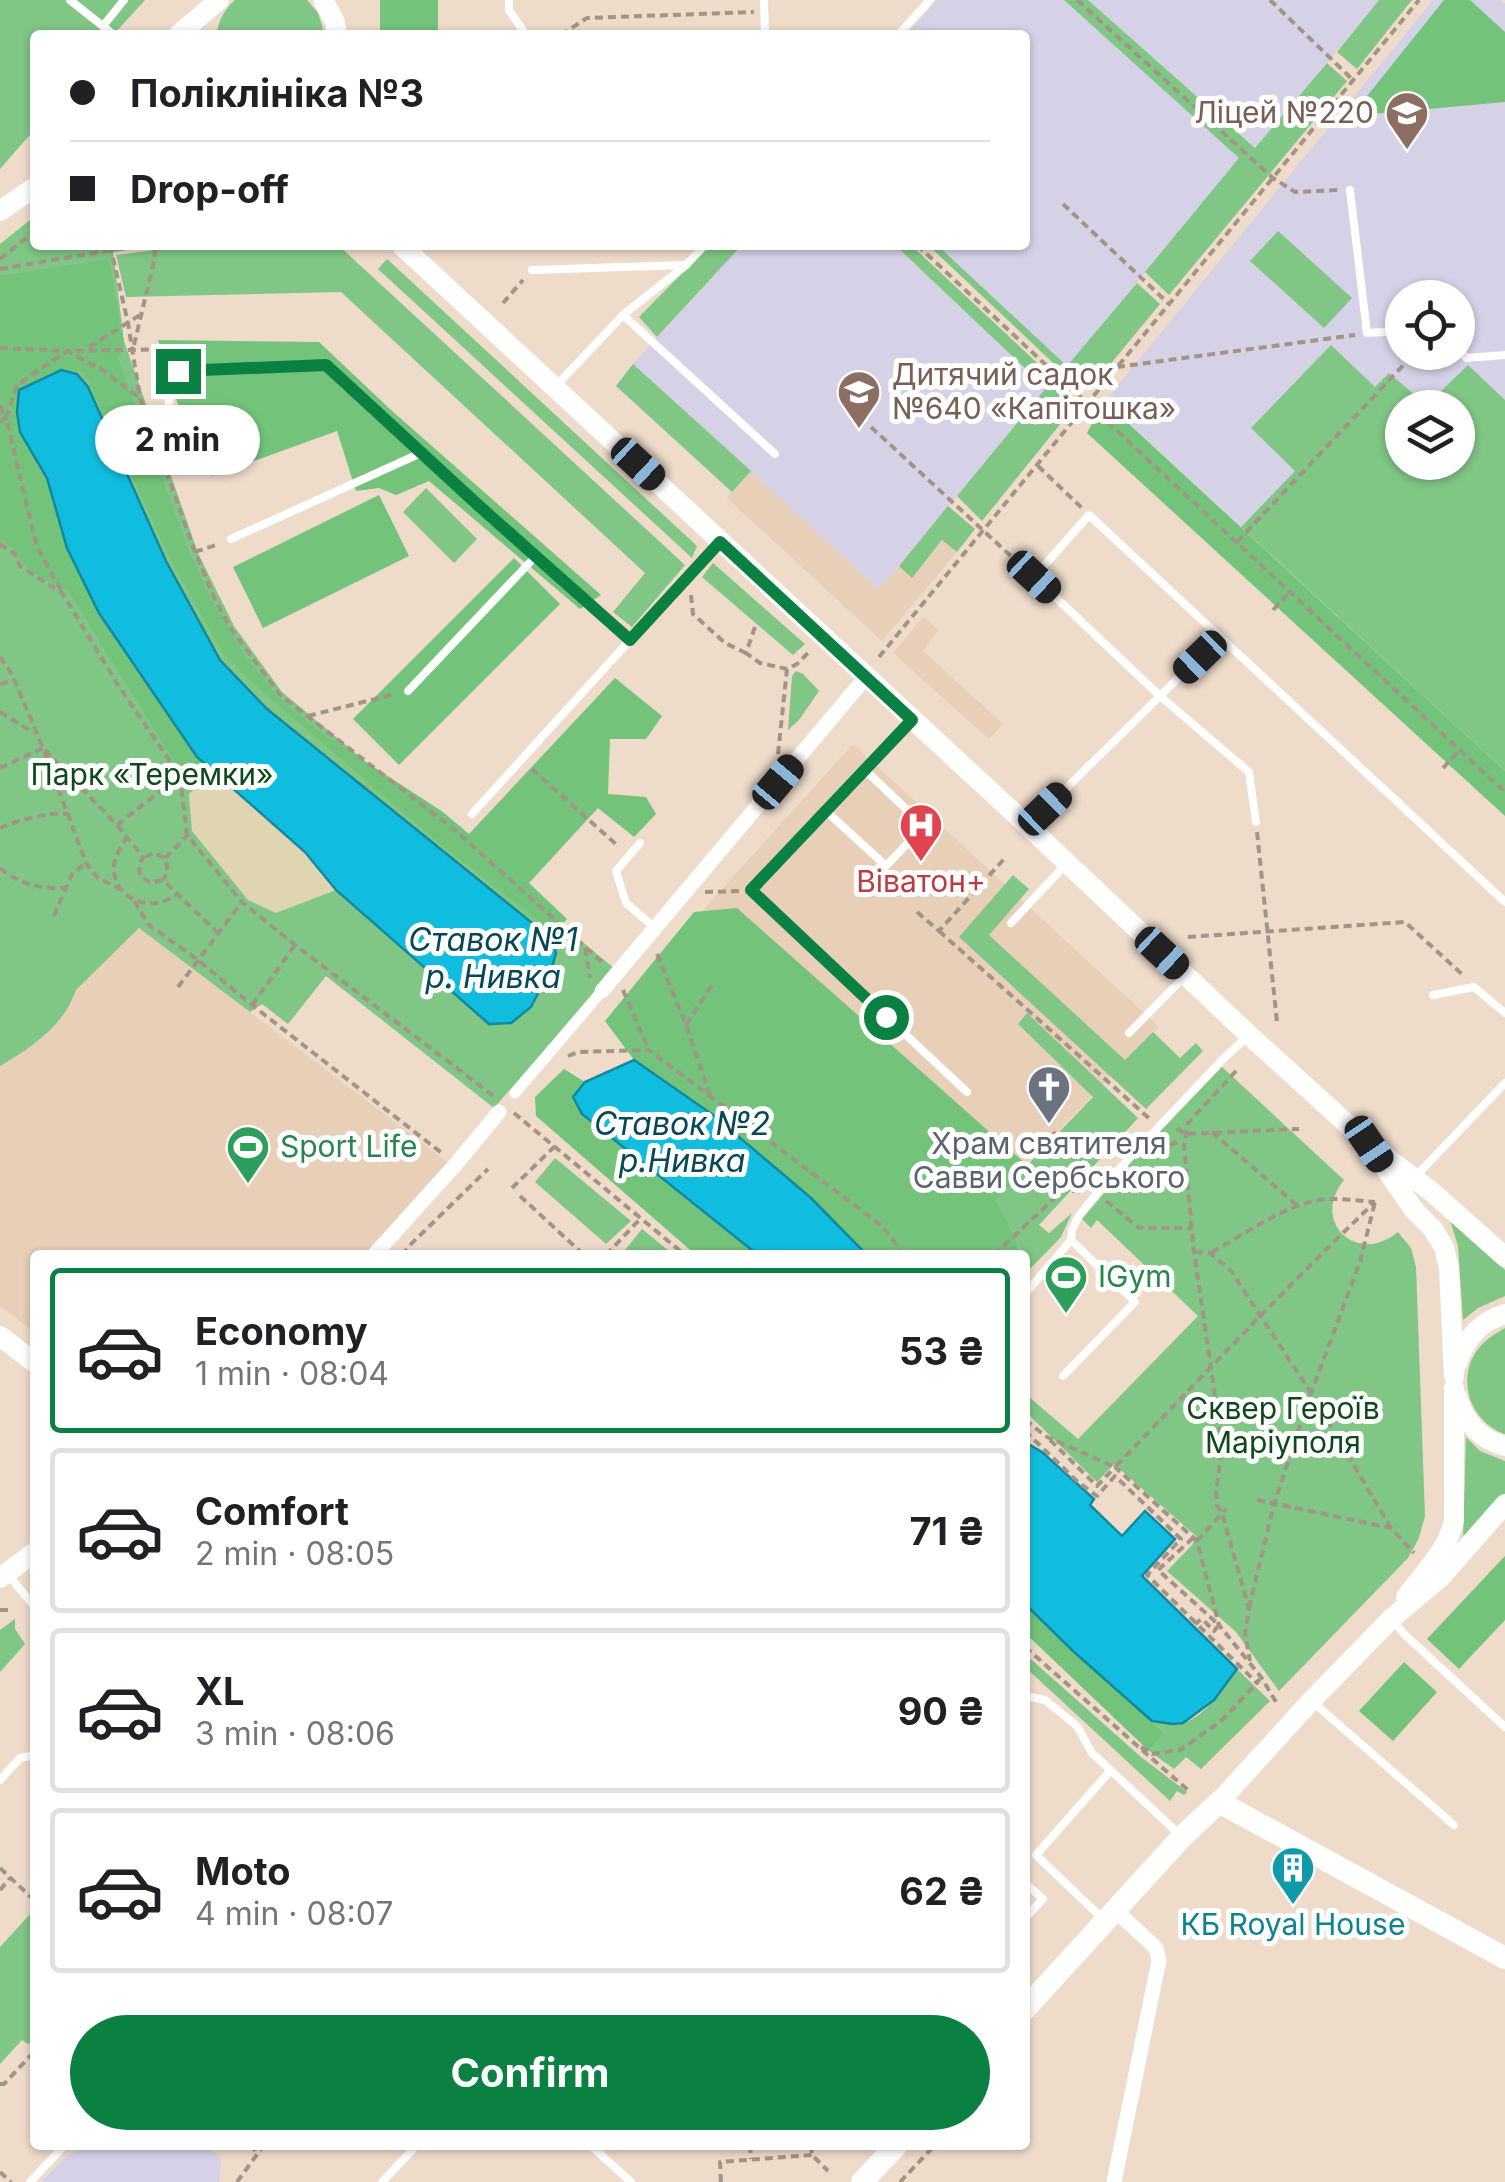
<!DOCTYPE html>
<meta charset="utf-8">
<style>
:root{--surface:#fff;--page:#f2f2f2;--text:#202124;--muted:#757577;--line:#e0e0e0;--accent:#0b8043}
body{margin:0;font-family:Inter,sans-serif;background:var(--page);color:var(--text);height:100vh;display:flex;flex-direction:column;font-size:38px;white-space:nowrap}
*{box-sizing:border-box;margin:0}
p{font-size:32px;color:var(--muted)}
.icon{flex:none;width:55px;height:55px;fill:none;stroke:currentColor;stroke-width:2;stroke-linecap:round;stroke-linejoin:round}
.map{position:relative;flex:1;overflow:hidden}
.details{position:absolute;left:30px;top:1250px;width:1000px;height:900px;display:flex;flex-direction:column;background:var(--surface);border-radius:10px;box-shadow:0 2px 8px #0004}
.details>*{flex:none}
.banner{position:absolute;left:30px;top:30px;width:1000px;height:220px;border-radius:10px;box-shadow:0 2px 8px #0004;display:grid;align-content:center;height:220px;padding:0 40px;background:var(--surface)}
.controls{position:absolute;left:1385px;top:280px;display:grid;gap:20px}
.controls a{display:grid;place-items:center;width:90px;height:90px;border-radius:50%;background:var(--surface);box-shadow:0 2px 8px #0004;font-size:50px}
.end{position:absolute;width:45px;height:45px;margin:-22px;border:12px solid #0b8043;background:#fff;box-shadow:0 0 0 5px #fff}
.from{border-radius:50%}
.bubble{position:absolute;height:70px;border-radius:35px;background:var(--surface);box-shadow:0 2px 8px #0004;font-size:32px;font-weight:700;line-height:70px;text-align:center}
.car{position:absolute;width:30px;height:60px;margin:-30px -15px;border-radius:12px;box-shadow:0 0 8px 2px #0007;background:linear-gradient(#222 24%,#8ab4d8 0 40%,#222 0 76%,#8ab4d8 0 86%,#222 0)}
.banner b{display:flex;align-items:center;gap:35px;height:95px;font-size:38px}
.banner b+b{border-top:2px solid var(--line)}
.banner i{width:25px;height:25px;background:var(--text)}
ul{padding:18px 0 0;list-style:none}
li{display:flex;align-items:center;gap:30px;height:165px;margin:0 20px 15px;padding:0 20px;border:5px solid var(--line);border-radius:10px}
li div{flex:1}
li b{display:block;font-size:38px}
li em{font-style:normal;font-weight:700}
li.current{border-color:var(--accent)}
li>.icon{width:90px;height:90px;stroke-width:1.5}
.action{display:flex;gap:20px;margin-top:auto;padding:20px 40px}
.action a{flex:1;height:115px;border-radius:60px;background:var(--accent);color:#fff;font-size:40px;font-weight:700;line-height:115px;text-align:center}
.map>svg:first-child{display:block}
</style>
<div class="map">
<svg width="1505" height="2182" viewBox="0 0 1505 2182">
<rect width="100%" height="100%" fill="#eedbca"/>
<g fill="#e7cfb8">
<path d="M751,471L879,589L899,566L912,577L943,540L957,552L882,641L727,498Z"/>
<path d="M923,617L938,630L923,651L1003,724L989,739L893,653Z"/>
<path d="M853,744L1159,1027L987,1204L677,939Z"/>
<path d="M139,928L450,1164L366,1255H35V1332L0,1306V1066L46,1036L60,1019L73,1000L76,990Z"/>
</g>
<g fill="#d5d1e7" fill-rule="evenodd">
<path d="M937,0H1064L1240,158L1067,367L937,245H1025V35H906Z"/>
<path d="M1088,0H1379L1256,148Z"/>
<path d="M1433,0H1500L1505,4V400L1468,366L1438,394L1415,395L1389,373L1241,527L1105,401ZM1402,298H1458V352H1402Z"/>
<path d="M742,245H895L1047,388L879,589L633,364Z"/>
<path d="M85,2145H205L222,2159L219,2182H41L64,2159Z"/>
</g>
<g fill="#80c685" fill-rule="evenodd">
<path d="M0,0H145L113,35H35V129L0,169Z"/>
<path d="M235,0H307L318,13L325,35H216C219,20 224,10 235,0Z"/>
<path d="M1064,0H1088L1255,148L1327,63L1347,81L1169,295L1145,272L1239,158Z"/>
<path d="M1379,0H1412L1357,69L1337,52Z"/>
<path d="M35,216V245H166L113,252L124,341L198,553L234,626L282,692L615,969L494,1108L326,976L288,1024L262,1004L250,1012L139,928L76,990C63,1027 32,1047 0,1066V244Z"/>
<path d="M1278,231L1352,298L1324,328L1250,261Z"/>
<path d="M195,245H338L685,565L632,627L613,612L645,573L341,292L126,297L116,255Z"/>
<path d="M710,245H742L657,337L639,317Z"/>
<path d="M895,245H911L1065,389C1071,397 1075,402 1070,412L982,521L957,496L1046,388Z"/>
<path d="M928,245H937L1067,366L1137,283L1160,304L1095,383H1078L1068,377Z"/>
<path d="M387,259L697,546L692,558L378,269Z"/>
<path d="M1331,345L1375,387L1389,373L1415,395L1438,394L1468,365L1505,400V771L1241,527L1295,471L1251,428ZM1402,408H1458V462H1402Z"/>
<path d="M633,364L751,471L732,492L616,386Z"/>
<path d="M426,488L477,539L454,563L403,512Z"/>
<path d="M948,506L975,529L957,552L942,540L912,578L899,566Z"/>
<path d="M713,563L805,644L793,655L702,577Z"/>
<path d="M796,671L803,674L819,691L799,720L788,730L792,676Z"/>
<path d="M1013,875L1029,889L989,935L1125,1060L1153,1032L1180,1058L1196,1043L1203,1051L1146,1109L959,937Z"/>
<path d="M1027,1013L1138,1118L1039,1225L1049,1233L1072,1213L1061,1237L1027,1272L1025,1255H1021L1012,1230L994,1200L1093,1097L1018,1024Z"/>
<path d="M1222,1067L1344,1180C1310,1222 1357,1266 1398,1232L1411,1248L1416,1267L1425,1516L1419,1538L1408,1558L1279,1691L1236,1632L1167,1571L1192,1545L1196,1536L1114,1464L1097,1482L1025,1411V1398L1028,1396L1078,1439L1198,1316L1097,1220L1091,1228L1082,1219L1139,1153Z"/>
<path d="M555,1158L631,1221L606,1244L535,1182Z"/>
<path d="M1450,1220L1505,1270V1296L1478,1308L1463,1320L1458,1246Z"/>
<path d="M642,1229L674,1255H621Z"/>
<path d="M1505,1328V1434C1470,1422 1455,1377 1479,1348C1486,1339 1495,1334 1505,1328Z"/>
<path d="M1466,1437L1480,1451L1505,1461V1494L1463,1541Z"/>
<path d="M15,1619V1629L25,1644L0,1672V1630Z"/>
<path d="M1025,1654L1141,1757L1187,1792L1184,1795L1177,1791L1170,1801L1025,1667Z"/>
<path d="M1237,1669L1270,1701L1201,1769L1186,1757L1174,1769L1149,1751L1165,1733L1152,1721C1160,1722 1169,1724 1177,1724C1204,1721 1223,1688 1237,1669Z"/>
<path d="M32,1912L35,1916V2037L28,2044L22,2040L0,2064V1947Z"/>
</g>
<g fill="#73c37a">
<rect x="380" y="0" width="58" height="35"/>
<path d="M1444,0H1470L1505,32V102L1351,116Z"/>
<path d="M109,259L124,347L118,358L190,554L213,603L247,659L279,698L320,732L443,812L469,834L615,678L662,716L646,739H610L608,794L646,797L656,814L634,837L598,808L529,883L567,919L554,933L433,838L248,679L222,652L168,554L84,372L61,370L20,432L47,478L67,548L99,613L202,761L186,771L184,766L179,769L68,590C54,585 33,575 24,563C16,552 13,547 0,540V276Z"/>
<path d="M158,340L319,342L391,410L601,595L580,609L429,481L396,495L379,488L356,491L337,431L212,476L210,407L180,411Z"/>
<path d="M1104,401L1505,771V816L1087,433Z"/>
<path d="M379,495L409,556L263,628L233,567Z"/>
<path d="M514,558L560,604L399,765L353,719Z"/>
<path d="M737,908L1028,1166L995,1200L1012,1230L1021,1255H867L811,1198L713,1115L634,1060L605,1021L694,912Z"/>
<path d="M564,1069L585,1082L573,1098L582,1114L758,1255H696L536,1116L535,1097Z"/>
<path d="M1505,1556V1620L1459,1669L1427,1639Z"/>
<path d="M1025,1604L1073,1651L1165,1733L1149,1751L1025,1633Z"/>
<path d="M1404,1662L1437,1692L1393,1741L1359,1711Z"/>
</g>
<path fill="#dfd5b0" d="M213,771L305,852L336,890L276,913L248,900L192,831L189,794Z"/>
<g fill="#11bddf" stroke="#12899f" stroke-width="2.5">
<path d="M61,370L77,374L88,387L166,561L220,660L267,709L552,939L556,953L553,964L531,1007L511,1023L489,1024L336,890L305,852L197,757L99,613L67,548L47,478L20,432L17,412L19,390Z"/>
<path d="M634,1060L713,1115L811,1198L867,1255H758L582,1114L573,1097L585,1082Z"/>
<path d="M1025,1442L1042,1452L1094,1499L1090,1505L1122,1536L1145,1511L1175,1539L1142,1576L1237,1669L1214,1700L1183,1723L1173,1724L1152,1721L1073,1651L1025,1604Z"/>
</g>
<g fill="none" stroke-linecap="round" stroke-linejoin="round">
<g stroke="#a29487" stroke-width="4" stroke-dasharray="8 5" stroke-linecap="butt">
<path d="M1077,0L1273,178L1295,192L1339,190"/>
<path d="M1270,0L1353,80"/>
<path d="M561,35L587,18L754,12"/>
<path d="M1063,204L1169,304"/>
<path d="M110,245L128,323L140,398L195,552L216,602L231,629L280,695L456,831L603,963"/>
<path d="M917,245L1505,792"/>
<path d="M0,259L35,231"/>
<path d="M0,269L142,245"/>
<path d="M503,303L523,280"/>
<path d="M134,345L155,257L154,245"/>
<path d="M89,347L140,315"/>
<path d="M0,348L67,351L101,369L140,398"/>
<path d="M1117,367L1355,335"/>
<path d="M0,406L6,418L0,422"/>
<path d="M871,427L1025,569"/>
<path d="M1038,466L1082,508"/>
<path d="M1237,542L1410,358L1409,352"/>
<path d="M0,544L15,554L20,566L63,594L118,685L180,776L187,835L242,902L295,945L495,1097"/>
<path d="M195,552L219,544"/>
<path d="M61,590L37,547L6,418L17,385L67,351L178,349V356"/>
<path d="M691,595L693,614L725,643L746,653"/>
<path d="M1273,610L1290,592"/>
<path d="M755,627L746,653L760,663L787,669"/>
<path d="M0,657L12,674L43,748L117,825L143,857L139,865L140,876L151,883L163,880L218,933"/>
<path d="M879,657L1419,0"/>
<path d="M0,684L15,680"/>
<path d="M0,712L34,733"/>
<path d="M308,716L395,694"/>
<path d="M778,754L787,669L797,664L809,652"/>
<path d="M0,768L43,748L86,863L98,878L120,889"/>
<path d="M1443,768L1460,750"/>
<path d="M532,769L618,846"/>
<path d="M117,825L180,776L189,771"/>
<path d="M0,828C20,820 46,812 68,814"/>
<path d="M1257,832L1277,1022"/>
<path d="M127,836C123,845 115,856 114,865C112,893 138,908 162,902C168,900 172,897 177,895"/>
<path d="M145,857L154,853L165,858L168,871L163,880"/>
<path d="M165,858L192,831"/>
<path d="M0,868C23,886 37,888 65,888"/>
<path d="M705,892L741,891"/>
<path d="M134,901L149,925L198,960L252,1005L443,1154"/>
<path d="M917,912L939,931L1004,859"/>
<path d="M54,916L72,874L86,863"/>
<path d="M939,931L1151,1120"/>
<path d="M1188,937L1405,922L1464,976"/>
<path d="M585,948L590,978"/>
<path d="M657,954L686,1025L710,1095"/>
<path d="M178,987L242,902"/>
<path d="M623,990L649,1050"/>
<path d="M252,1005L295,945"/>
<path d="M686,1025L712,985"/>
<path d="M568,1056L578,1052L649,1050L882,1226L905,1255"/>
<path d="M1236,1071L1188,1123L1184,1145L1194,1252L1222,1444L1216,1495L1217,1505L1222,1513L1249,1609L1245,1633L1250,1661"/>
<path d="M514,1113L685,1255"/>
<path d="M1177,1128L1185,1134L1299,1129"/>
<path d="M1053,1132L1095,1179"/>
<path d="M1212,1132L1299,1207"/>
<path d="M1158,1149L1177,1142"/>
<path d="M512,1188L555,1146"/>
<path d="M520,1196L584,1255"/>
<path d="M1106,1201L1139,1228H1192"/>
<path d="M1195,1252L1210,1253L1231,1271L1311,1393L1391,1528"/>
<path d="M1212,1252C1245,1234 1281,1207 1319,1200C1337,1197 1357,1201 1375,1202"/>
<path d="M406,1255L404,1253L409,1246L488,1169"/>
<path d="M606,1255L641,1218"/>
<path d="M994,1255L1063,1190L1084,1192"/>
<path d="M1025,1420L1047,1437L1115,1467C1201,1378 1285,1288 1375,1202"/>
<path d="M1025,1431L1078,1482L1097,1496L1115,1476L1181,1539L1147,1575L1257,1683L1261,1677"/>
<path d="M1050,1440L1097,1486L1115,1467L1197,1541L1219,1625L1261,1677L1276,1702"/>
<path d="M1257,1500L1391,1528L1414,1553"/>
<path d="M1193,1538L1158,1570L1219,1625L1214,1631L1202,1619L1195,1624"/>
<path d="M1197,1541L1226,1509"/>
<path d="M1249,1608L1274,1504L1311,1393L1360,1262L1375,1202"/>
<path d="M0,1610H11"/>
<path d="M1025,1647L1190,1792"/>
<path d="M1141,1747L1152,1754L1180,1750L1221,1721L1257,1683"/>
<path d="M0,1868L35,1901"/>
<path d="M0,1890L10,1878"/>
<path d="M0,2084H4L35,2051"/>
<path d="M250,2145L257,2152"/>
<path d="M750,2145L751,2159"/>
<path d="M811,2145L812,2155L828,2171"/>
<path d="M0,2172L11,2182"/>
<path d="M237,2182L264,2145"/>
<path d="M721,2182L720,2162L812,2155"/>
<path d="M900,2182L935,2145"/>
</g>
<g stroke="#fff" stroke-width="8">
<path d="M70,0L114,35"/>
<path d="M509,0V10L526,35"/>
<path d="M764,0L765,35"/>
<path d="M103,26L124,0"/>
<path d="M898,35L930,0"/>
<path d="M1350,190L1367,333L1402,331"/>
<path d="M532,270L686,265"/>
<path d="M623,315L775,454"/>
<path d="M1458,346L1466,358L1505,355"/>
<path d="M555,387L623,315L686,265L705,245"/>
<path d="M175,446C172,424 161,387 178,371L326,365L535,557L630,640L720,542"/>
<path d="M231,539L421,453"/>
<path d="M408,691L535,557"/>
<path d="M912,720L751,890L967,1092"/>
<path d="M826,811L886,866L924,826L865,770"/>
<path d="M472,814L630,640"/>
<path d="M1256,822L1249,772L1160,696L1034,577L1089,515L1505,902"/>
<path d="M1031,823L1220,637"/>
<path d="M640,843L616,871L626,903L655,928"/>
<path d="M1011,923L1067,863"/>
<path d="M1433,995L1474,987L1505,1013"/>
<path d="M1129,1033L1185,976"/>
<path d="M1414,1178L1505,1083"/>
<path d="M1025,1294L1071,1240"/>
<path d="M1063,1376L1135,1302L1071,1240L1072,1230L1078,1217L1102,1187L1223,1059L1246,1038"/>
<path d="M9,1576L35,1607"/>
<path d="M1394,1622L1404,1634L1505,1727"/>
<path d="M1025,1696L1045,1700L1077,1726L1092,1753L1179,1834"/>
<path d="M1314,1703L1454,1825"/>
<path d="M0,1780L20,1758L35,1755"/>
<path d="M1025,1883L1043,1899L1025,1918"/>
<path d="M1103,1919L1036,1855L1111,1770"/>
<path d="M590,2145L631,2182"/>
<path d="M30,2182L65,2145"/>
<path d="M382,2182L417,2145"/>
</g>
<path stroke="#fff" stroke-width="11" d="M515,1093L602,991"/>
<g stroke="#fff" stroke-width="15">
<path d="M602,991L866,677"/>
<path d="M374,1255L456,1164L499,1112"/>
<path d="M1114,2182L1159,1960L1156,1948L1115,1910"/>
</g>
<g stroke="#fff" stroke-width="20">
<path d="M323,0L335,22L337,35"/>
<path d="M178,35L219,0"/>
<path d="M0,211L35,187"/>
<path d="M401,245L1028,826L1249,1035L1369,1144L1432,1192L1505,1257"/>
<path d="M1378,1158L1414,1210L1433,1229L1444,1247L1449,1269L1454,1376"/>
<path d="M0,1336L35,1363"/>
<path d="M1457,1364C1465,1339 1479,1322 1505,1314"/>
<path d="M1457,1397C1464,1421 1480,1440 1505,1446"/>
<path d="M0,1578L35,1552"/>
<path d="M1406,1597C1424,1572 1448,1550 1454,1520V1388"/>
<path d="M1219,1802L1311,1701L1391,1619L1442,1576L1505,1504"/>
</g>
<g stroke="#fff" stroke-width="22">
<path d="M1025,2009L1182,1837L1219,1802L1505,1958"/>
<path d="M862,2182L897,2145"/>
</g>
</g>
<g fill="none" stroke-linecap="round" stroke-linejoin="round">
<path stroke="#0b8043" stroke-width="12" d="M178,371L326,365L478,505L630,640L720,542L912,720L751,890L886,1017"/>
</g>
<defs>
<g id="school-pin" transform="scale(2.25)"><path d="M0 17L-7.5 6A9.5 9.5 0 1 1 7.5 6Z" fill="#8d6e63" stroke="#fff"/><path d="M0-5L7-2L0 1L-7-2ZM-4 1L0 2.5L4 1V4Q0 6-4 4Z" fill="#fff"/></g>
<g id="hospital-pin" transform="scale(2.25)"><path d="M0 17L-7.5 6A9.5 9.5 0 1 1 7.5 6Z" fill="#e0444e" stroke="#fff"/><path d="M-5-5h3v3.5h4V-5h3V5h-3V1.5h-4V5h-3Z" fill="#fff"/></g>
<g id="church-pin" transform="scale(2.25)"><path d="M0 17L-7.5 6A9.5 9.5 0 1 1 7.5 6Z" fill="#6b7280" stroke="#fff"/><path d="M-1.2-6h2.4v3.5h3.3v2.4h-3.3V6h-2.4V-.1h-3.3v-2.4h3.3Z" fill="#fff"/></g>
<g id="stadium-pin" transform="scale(2.25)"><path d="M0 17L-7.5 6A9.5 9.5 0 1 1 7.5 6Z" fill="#2e9e5b" stroke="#fff"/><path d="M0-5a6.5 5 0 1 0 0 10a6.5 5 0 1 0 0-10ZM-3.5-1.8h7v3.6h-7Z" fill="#fff"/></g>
<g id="building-pin" transform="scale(2.25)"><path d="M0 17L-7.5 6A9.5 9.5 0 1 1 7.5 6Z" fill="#0f9aa8" stroke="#fff"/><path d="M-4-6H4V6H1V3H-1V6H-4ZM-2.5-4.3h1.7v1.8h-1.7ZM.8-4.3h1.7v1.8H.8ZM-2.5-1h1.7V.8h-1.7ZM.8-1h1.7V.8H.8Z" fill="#fff"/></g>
</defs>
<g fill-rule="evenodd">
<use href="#school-pin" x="1407" y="113"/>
<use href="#school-pin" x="859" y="392"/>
<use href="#hospital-pin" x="921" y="825"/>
<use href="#church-pin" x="1049" y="1087"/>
<use href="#stadium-pin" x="248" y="1147"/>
<use href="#stadium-pin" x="1066" y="1277"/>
<use href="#building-pin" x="1293" y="1868"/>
</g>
<g text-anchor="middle" stroke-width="10" stroke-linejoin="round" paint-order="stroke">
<g font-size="30" fill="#785e54" stroke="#fff" text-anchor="end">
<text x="1374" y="123">Ліцей №220</text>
<text x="892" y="385" text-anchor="start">Дитячий садок<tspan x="892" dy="34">№640 «Капітошка»</tspan></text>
</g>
<g font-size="30" fill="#0f481a" stroke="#fff">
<text x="152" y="785">Парк «Теремки»</text>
<text x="1283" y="1419">Сквер Героїв<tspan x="1283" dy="34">Маріуполя</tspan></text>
</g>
<g font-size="30" fill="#be3a42" stroke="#fff">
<text x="921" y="892">Віватон+</text>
</g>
<g font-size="30" fill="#5b616d" stroke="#fff">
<text x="1049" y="1154">Храм святителя<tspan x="1049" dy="34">Савви Сербського</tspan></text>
</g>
<g font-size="30" fill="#27864d" stroke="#fff" text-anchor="start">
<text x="280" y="1157">Sport Life</text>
<text x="1098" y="1287">IGym</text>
</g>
<g font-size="30" fill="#0d838f" stroke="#fff">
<text x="1293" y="1935">КБ Royal House</text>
</g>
<g font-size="32" font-style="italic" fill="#064856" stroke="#fff">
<text x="493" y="951">Ставок №1<tspan x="493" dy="37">р. Нивка</tspan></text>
<text x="682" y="1135">Ставок №2<tspan x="682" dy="37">р.Нивка</tspan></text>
</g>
</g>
</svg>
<div class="controls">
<a><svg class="icon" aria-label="locate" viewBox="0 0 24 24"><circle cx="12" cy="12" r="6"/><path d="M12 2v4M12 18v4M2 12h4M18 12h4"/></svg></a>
<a><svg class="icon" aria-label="layers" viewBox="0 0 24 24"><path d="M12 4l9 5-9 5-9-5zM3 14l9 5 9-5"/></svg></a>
</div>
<i class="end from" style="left:886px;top:1017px"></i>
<i class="end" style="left:178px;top:371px"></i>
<div class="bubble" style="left:95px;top:405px;width:165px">2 min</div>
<i class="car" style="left:638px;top:464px;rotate:133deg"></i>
<i class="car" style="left:1034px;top:577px;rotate:133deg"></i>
<i class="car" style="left:1200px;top:657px;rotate:226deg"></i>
<i class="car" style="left:778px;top:782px;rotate:40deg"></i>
<i class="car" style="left:1045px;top:809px;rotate:46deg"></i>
<i class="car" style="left:1162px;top:953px;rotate:133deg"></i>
<i class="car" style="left:1369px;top:1144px;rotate:146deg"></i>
<div class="banner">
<b><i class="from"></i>Поліклініка №3</b>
<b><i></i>Drop-off</b>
</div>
<section class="details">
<ul>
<li class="current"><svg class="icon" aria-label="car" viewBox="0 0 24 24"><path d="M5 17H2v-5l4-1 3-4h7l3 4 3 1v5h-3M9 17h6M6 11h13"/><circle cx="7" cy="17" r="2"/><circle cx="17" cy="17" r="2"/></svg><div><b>Economy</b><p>1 min · 08:04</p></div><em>53 ₴</em></li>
<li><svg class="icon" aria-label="car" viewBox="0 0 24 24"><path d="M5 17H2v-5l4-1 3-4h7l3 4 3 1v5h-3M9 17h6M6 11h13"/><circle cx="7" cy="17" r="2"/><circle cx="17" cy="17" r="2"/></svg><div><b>Comfort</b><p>2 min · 08:05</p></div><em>71 ₴</em></li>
<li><svg class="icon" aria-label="car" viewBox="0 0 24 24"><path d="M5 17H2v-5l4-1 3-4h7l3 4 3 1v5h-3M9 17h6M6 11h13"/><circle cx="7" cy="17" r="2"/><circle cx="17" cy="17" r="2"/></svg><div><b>XL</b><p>3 min · 08:06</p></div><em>90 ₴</em></li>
<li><svg class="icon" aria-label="car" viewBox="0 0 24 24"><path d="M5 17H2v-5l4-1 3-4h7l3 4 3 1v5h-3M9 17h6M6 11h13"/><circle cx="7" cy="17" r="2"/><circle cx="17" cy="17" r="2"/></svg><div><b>Moto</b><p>4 min · 08:07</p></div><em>62 ₴</em></li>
</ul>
<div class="action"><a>Confirm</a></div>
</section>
</div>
